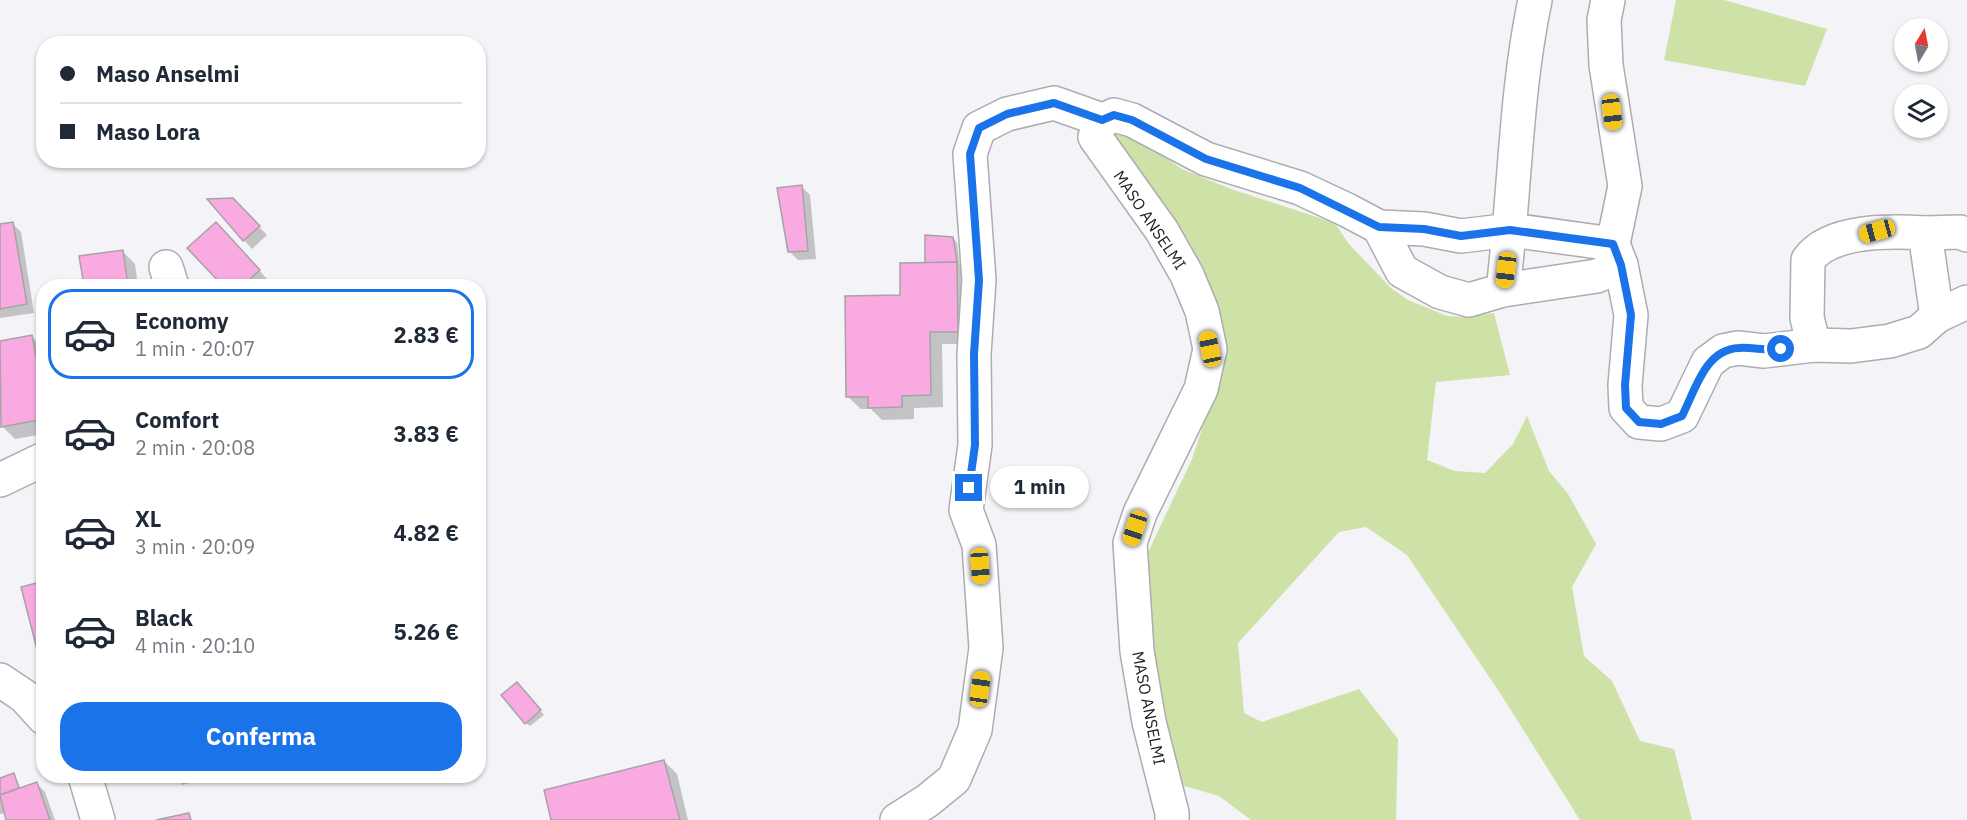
<!DOCTYPE html>
<html lang="it">
<meta charset="utf-8">
<style>
:root{--surface:#fff;--page:#f6f6f7;--text:#1f2937;--muted:#747a83;--line:#e0e1e3;--accent:#1a73e8}
body{margin:0;font-family:"IBM Plex Sans",sans-serif;background:var(--page);color:var(--text);height:100vh;display:flex;flex-direction:column;font-size:22px;white-space:nowrap}
*{box-sizing:border-box;margin:0}
p{font-size:20px;color:var(--muted)}
.icon{flex:none;width:33px;height:33px;fill:none;stroke:currentColor;stroke-width:2;stroke-linecap:round;stroke-linejoin:round}
.map{position:relative;flex:1;overflow:hidden}
.details{position:absolute;left:36px;top:279px;width:450px;height:504px;display:flex;flex-direction:column;background:var(--surface);border-radius:24px;box-shadow:0 2px 4px #0004}
.details>*{flex:none}
.banner{position:absolute;left:36px;top:36px;width:450px;height:132px;border-radius:24px;box-shadow:0 2px 4px #0004;display:grid;align-content:center;height:132px;padding:0 24px;background:var(--surface)}
.needle{width:39px;rotate:10deg}
.tools{position:absolute;left:1894px;top:18px;display:grid;gap:12px}
.tools a{display:grid;place-items:center;width:54px;height:54px;border-radius:50%;background:var(--surface);box-shadow:0 2px 4px #0004;font-size:30px}
.end{position:absolute;width:27px;height:27px;margin:-14px;border:8px solid #1a73e8;background:#fff;box-shadow:0 0 0 3px #fff}
.from{border-radius:50%}
.bubble{position:absolute;height:42px;border-radius:21px;background:var(--surface);box-shadow:0 2px 4px #0004;font-size:20px;font-weight:800;line-height:42px;text-align:center}
.car{position:absolute;width:18px;height:36px;margin:-18px -9px;border-radius:8px;box-shadow:0 0 4px 2px #0007;background:linear-gradient(#f5c518 24%,#345 0 40%,#f5c518 0 76%,#345 0 86%,#f5c518 0)}
.banner b{display:flex;align-items:center;gap:21px;height:57px;font-size:22px}
.banner b+b{border-top:2px solid var(--line)}
.banner i{width:15px;height:15px;background:var(--text)}
ul{padding:10px 0 0;list-style:none}
li{display:flex;align-items:center;gap:18px;height:90px;margin:0 12px 9px;padding:0 12px;border:3px solid transparent;border-radius:24px}
li div{flex:1}
li b{display:block;font-size:22px}
li em{font-style:normal;font-weight:800}
li.on{border-color:var(--accent)}
li>.icon{width:54px;height:54px;stroke-width:1.5}
.action{display:flex;gap:12px;margin-top:auto;padding:12px 24px}
.action a{flex:1;height:69px;border-radius:24px;background:var(--accent);color:#fff;font-size:24px;font-weight:800;line-height:69px;text-align:center}
.map>svg:first-child{display:block}
</style>
<div class="map">
<svg width="1967" height="820" viewBox="0 0 1967 820">
<rect width="100%" height="100%" fill="#f4f4f8"/>
<g fill="#cee1a7">
<path d="M1676,0H1724L1827,29L1805,86L1664,60Z"/>
<path d="M1104,128L1123,129L1182,169L1231,189L1335,223L1348,243L1392,289L1408,300L1447,316L1465,317L1494,313L1510,375L1436,382L1427,460L1455,471L1485,473L1513,444L1527,416L1549,471L1568,494L1596,544L1572,587L1584,656L1612,681L1640,741L1674,749L1692,820H1580L1500,693L1407,555L1366,527L1339,532L1238,643L1244,713L1262,722L1359,689L1398,739L1396,820H1251L1219,796L1174,783L1141,643L1144,561L1192,459L1221,372Z"/>
</g>
<g fill="#0003">
<path d="M141,160H227V163L144,164Z"/>
<path d="M801,186L810,195L816,259L798,260L790,252Z"/>
<path d="M232,199L267,235L252,249L244,240Z"/>
<path d="M12,223L21,232L34,313L0,318V225Z"/>
<path d="M224,232L267,279L259,286H225L189,248Z"/>
<path d="M953,238L957,243L960,267L969,276L970,344H942L943,407L914,408V419L882,420L871,409H861L848,397L902,296L926,264Z"/>
<path d="M122,251L135,264L138,286H85L81,257Z"/>
<path d="M32,337L44,349V434L15,439L2,426L0,415V342Z"/>
<path d="M521,688L544,715L530,726L526,723Z"/>
<path d="M664,761L677,774L688,820H553Z"/>
<path d="M14,775L21,789L37,784L45,792L55,820H7L5,813L0,814V780Z"/>
<path d="M136,776H151L139,779Z"/>
<path d="M177,776H207L208,778L182,785Z"/>
</g>
<g fill="#f9aae1" stroke="#a7a3a5" stroke-width="1.5">
<path d="M802,185L808,251L788,252L777,188Z"/>
<path d="M233,198L260,226L243,241L207,199Z"/>
<path d="M13,222L27,304L0,309V224Z"/>
<path d="M216,222L260,270L242,286H223L187,248Z"/>
<path d="M925,235L953,237L957,262L925,263Z"/>
<path d="M123,250L128,286H84L79,256Z"/>
<path d="M957,262L958,332H930L931,395L902,396V407L868,408V397H846L845,296L900,295V263Z"/>
<path d="M32,335L44,398V419L1,427L0,341Z"/>
<path d="M44,581V668L42,669L21,587Z"/>
<path d="M517,682L541,710L525,724L501,695Z"/>
<path d="M664,760L680,820H551L544,790Z"/>
<path d="M14,773L19,788L0,795V778Z"/>
<path d="M37,782L50,820H6L0,795Z"/>
<path d="M189,813L191,820H156Z"/>
</g>
<g fill="none" stroke-linecap="round" stroke-linejoin="round">
<g stroke="#adadb1" stroke-width="36">
<g id="minor">
<path d="M1608,0L1604,20L1606,65L1625,186L1613,244"/>
<path d="M1379,227L1424,229L1461,236L1511,230L1613,244L1621,265L1631,315L1625,385L1626,408L1639,422L1661,424L1682,416L1708,362L1723,351L1738,348L1764,351L1814,345L1851,346L1890,341L1919,332L1937,316L1967,302"/>
<path d="M1925,233L1960,232L1967,235"/>
<path d="M166,267L172,286"/>
<path d="M1503,290C1515,194 1515,95 1535,0"/>
<path d="M1814,345L1807,318L1808,260C1830,229 1892,231 1925,233L1937,316"/>
<path d="M0,480L44,459"/>
<path d="M0,680L24,696L44,718"/>
<path d="M85,776L98,820"/>
<path d="M897,820L927,801L954,779L975,730L986,648L979,545L966,510L975,445L974,354L979,280L970,154L979,128L1007,114L1054,103L1102,120"/>
<path d="M1172,820V813L1149,722L1137,651L1130,543L1140,513L1201,389L1210,349L1202,311L1187,275L1162,231L1095,137L1099,123L1114,115L1132,120L1206,159L1300,188L1347,210L1379,227L1402,271L1440,292L1469,300L1503,290L1597,276L1621,265"/>
</g>
</g>
<use href="#minor" stroke="#fff" stroke-width="33"/>
</g>
<g fill="none" stroke-linecap="round" stroke-linejoin="round">
<path stroke="#1a73e8" stroke-width="8" d="M969,488L975,445L974,354L979,280L970,154L979,128L1007,114L1054,103L1102,120L1114,115L1132,120L1206,159L1300,188L1379,227L1424,229L1461,236L1510,230L1613,244L1621,265L1631,315L1625,385L1626,408L1639,422L1661,424L1682,416C1695,391 1705,349 1739,348C1753,347 1766,351 1781,349"/>
</g>
<g text-anchor="middle" stroke-width="4.5" stroke-linejoin="round" paint-order="stroke">
<g font-size="16" fill="#232324" stroke="#fff">
<text transform="translate(1150 220) rotate(56)" y="6">MASO ANSELMI</text>
<text transform="translate(1149 708) rotate(79)" y="6">MASO ANSELMI</text>
</g>
</g>
</svg>
<div class="tools">
<a><svg class="needle" viewBox="-14 -14 28 28"><path d="M0-13l5 13h-10z" fill="#e53935"/><path d="M0 13l5-13h-10z" fill="#747a83"/></svg></a>
<a><svg class="icon" aria-label="layers" viewBox="0 0 24 24"><path d="M12 4l9 5-9 5-9-5zM3 14l9 5 9-5"/></svg></a>
</div>
<i class="end from" style="left:1781px;top:349px"></i>
<i class="end" style="left:969px;top:488px"></i>
<div class="bubble" style="left:990px;top:466px;width:99px">1 min</div>
<i class="car" style="left:1612px;top:112px;rotate:173deg"></i>
<i class="car" style="left:1877px;top:231px;rotate:255deg"></i>
<i class="car" style="left:1506px;top:270px;rotate:187deg"></i>
<i class="car" style="left:1210px;top:349px;rotate:348deg"></i>
<i class="car" style="left:1135px;top:528px;rotate:198deg"></i>
<i class="car" style="left:980px;top:566px;rotate:176deg"></i>
<i class="car" style="left:980px;top:689px;rotate:8deg"></i>
<div class="banner">
<b><i class="from"></i>Maso Anselmi</b>
<b><i></i>Maso Lora</b>
</div>
<section class="details">
<ul>
<li class="on"><svg class="icon" aria-label="car" viewBox="0 0 24 24"><path d="M5 17H2v-5l4-1 3-4h7l3 4 3 1v5h-3M9 17h6M6 11h13"/><circle cx="7" cy="17" r="2"/><circle cx="17" cy="17" r="2"/></svg><div><b>Economy</b><p>1 min · 20:07</p></div><em>2.83 €</em></li>
<li><svg class="icon" aria-label="car" viewBox="0 0 24 24"><path d="M5 17H2v-5l4-1 3-4h7l3 4 3 1v5h-3M9 17h6M6 11h13"/><circle cx="7" cy="17" r="2"/><circle cx="17" cy="17" r="2"/></svg><div><b>Comfort</b><p>2 min · 20:08</p></div><em>3.83 €</em></li>
<li><svg class="icon" aria-label="car" viewBox="0 0 24 24"><path d="M5 17H2v-5l4-1 3-4h7l3 4 3 1v5h-3M9 17h6M6 11h13"/><circle cx="7" cy="17" r="2"/><circle cx="17" cy="17" r="2"/></svg><div><b>XL</b><p>3 min · 20:09</p></div><em>4.82 €</em></li>
<li><svg class="icon" aria-label="car" viewBox="0 0 24 24"><path d="M5 17H2v-5l4-1 3-4h7l3 4 3 1v5h-3M9 17h6M6 11h13"/><circle cx="7" cy="17" r="2"/><circle cx="17" cy="17" r="2"/></svg><div><b>Black</b><p>4 min · 20:10</p></div><em>5.26 €</em></li>
</ul>
<div class="action"><a>Conferma</a></div>
</section>
</div>
